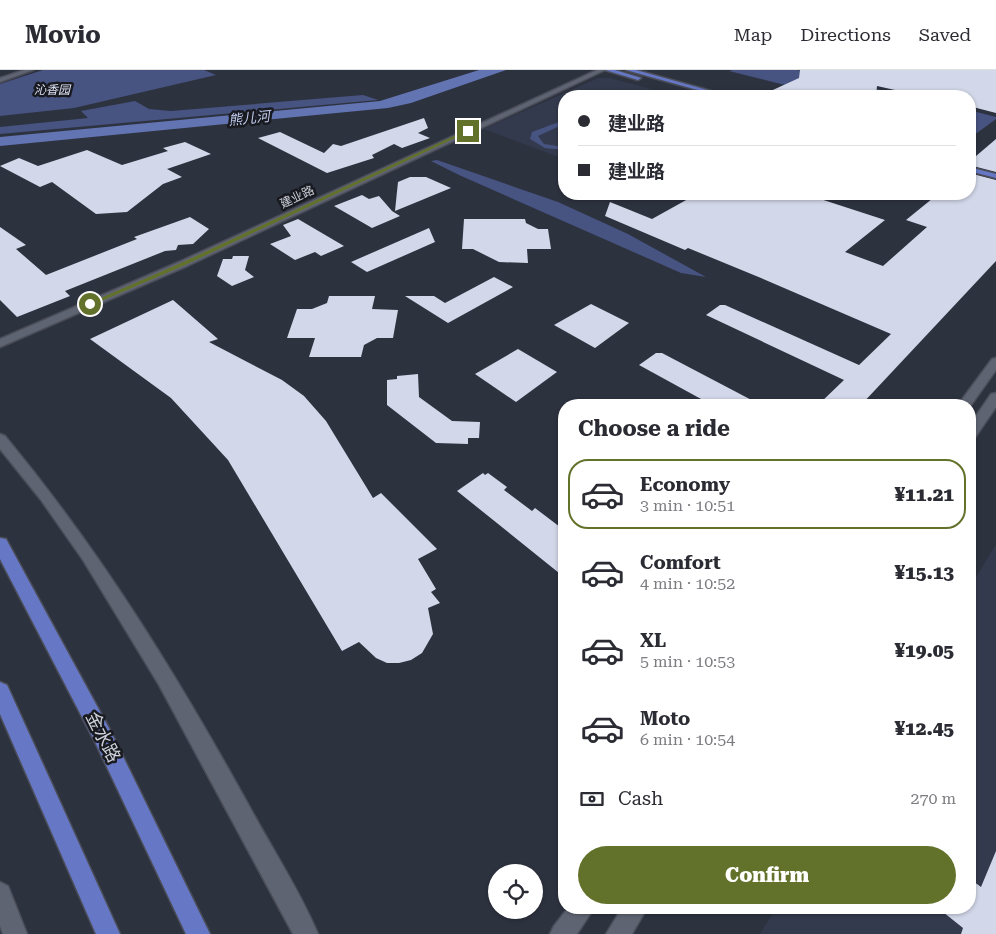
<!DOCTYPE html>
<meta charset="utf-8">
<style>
:root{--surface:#fff;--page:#f2f2f3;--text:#2b2b33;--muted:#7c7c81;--line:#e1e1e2;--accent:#63722a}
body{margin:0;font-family:"Roboto Serif","Noto Sans SC",serif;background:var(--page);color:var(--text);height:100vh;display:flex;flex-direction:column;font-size:19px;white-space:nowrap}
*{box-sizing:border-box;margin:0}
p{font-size:16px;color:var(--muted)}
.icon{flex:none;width:28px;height:28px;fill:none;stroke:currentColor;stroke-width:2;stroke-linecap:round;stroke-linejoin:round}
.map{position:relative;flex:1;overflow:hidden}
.side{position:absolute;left:558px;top:329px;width:418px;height:515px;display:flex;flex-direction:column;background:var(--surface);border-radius:20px;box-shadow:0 1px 4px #0004}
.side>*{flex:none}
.top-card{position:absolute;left:558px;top:20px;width:418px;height:110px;border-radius:20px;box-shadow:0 1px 4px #0004;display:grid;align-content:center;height:110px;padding:0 20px;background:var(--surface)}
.buttons{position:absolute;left:488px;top:794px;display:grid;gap:10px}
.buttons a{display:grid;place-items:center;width:55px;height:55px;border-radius:50%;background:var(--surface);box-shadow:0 1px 4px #0004;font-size:25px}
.end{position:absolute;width:22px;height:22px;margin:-11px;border:6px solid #63722a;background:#fff;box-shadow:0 0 0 2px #fff}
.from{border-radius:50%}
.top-card b{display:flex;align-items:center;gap:18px;height:48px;font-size:19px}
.top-card b+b{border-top:1px solid var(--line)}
.top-card i{width:12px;height:12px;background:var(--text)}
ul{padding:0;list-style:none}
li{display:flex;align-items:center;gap:15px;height:70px;margin:0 10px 8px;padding:0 10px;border:2px solid transparent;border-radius:20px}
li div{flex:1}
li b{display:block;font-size:19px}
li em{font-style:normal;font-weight:800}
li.selected{border-color:var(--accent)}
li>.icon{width:45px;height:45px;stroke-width:1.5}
h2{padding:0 20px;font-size:22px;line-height:60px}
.pay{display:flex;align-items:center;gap:12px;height:55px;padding:0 20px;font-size:19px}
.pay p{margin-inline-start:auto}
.action{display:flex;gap:10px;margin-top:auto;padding:10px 20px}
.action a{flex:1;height:58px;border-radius:30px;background:var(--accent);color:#fff;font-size:20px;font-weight:800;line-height:58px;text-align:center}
header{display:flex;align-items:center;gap:30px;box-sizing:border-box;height:70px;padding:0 25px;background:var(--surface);border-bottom:1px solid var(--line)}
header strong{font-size:24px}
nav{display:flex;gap:28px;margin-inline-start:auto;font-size:18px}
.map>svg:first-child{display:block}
</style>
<header>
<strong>Movio</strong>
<nav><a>Map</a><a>Directions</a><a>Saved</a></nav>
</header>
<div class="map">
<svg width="996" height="864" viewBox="0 0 996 864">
<rect width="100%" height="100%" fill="#2d323f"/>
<g fill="#343a4d">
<path d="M598,8H610L677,26H564V89L484,59Z"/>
<path d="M996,474V864H760L776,838H969V519Z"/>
</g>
<g fill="#475381">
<path d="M43,0H204L216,5L74,38L0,46V14Z"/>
<path d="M733,0H797L885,21L870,19L846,26H829L729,1Z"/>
<path d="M363,25L378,30L0,64V57L88,48L81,41L135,31L149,39L171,41Z"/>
<path d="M969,40L996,47V49L977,63L969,61Z"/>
<path d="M564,50V54L538,66L544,74L564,77V80L545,78L530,69L532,62Z"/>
<path d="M437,90L558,132L628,164L706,207L681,203L459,105L431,91Z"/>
</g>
<path fill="#6374b3" d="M479,0H506L411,33L388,38L0,76V67L380,31Z"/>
<g fill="#d2d7e9">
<path d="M800,0H996V43L969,36V26H922L877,16L876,26H760L799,8Z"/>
<path d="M424,48L428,58L418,63L430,68L402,78L394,74L372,85L374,88L327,103L258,68L280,62L324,83L333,74L341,76Z"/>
<path d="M996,69V102L969,95V92Z"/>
<path d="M185,72L211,84L167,99L182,107L163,114L127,142L96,144L52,112L40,117L0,96L19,88L38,96L87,80L122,95L168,81L163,78Z"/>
<path d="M969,103L996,110V191L861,335H818L844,310L706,245L720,235H725L859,295L891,264L761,208L688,178L685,180L605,146L610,132L652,149L697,124H805L885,150L845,182L883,196L927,157L906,150L938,124H969Z"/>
<path d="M410,107H426L451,118L395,141L398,112Z"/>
<path d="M362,125L369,129L379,126L392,141L400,146L372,158L334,136Z"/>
<path d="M190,147L209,159L193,174L178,175L176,180L165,181L65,221L70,226L17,247L0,230V157L26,175L16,179L46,205L137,169L134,167Z"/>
<path d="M298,149L344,176L321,186L315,182L295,190L270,174L291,166L283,155Z"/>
<path d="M464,149H525L526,153L538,159H548L551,179H527L528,193L499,192L473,179H462Z"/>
<path d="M429,158L435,172L367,202L351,192Z"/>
<path d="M233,186H249L245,200L254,207L232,216L217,206L223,189H232Z"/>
<path d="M494,207L513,217L448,253L405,226H434L445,233Z"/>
<path d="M329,226H375L372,239L398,240L393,268H377L364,275L361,287H309L315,268H287L297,239H312L327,233Z"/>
<path d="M173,230L218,269L209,272L282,310L304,326L326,351L373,428L381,423L437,479L418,489L436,519L431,522L440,533L428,538L433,564L422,583L411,590L399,593H387L376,588L359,572L342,581L228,390L171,328L90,269Z"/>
<path d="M591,234L629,253L595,278L554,255Z"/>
<path d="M518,279L557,302L516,332L475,304Z"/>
<path d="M656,283H662L761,335H712L639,295Z"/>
<path d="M418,304L419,327L452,351L480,352L479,368H468V374L436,373L387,335V310L397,309V306Z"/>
<path d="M483,403L485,405L488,403L507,417L504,420L532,441L535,438L564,460V507L457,421Z"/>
<path d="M996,781V864H961L963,858L938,838H969V808L981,817Z"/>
</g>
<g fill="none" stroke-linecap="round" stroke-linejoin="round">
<g stroke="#4a4d58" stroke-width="3">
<g id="minor">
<path d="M24,0H33L0,12V8Z"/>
<path d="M597,0H605L187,196L0,277V269L179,192Z"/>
<path d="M996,288V300L969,338V335H958L992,289Z"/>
<path d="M996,323V337L974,369L969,371V356L991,324Z"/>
<path d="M0,364L5,366C101,482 175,602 248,734C271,777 299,819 318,864H293L159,615L83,490L41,430L0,379Z"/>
<path d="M0,812L8,816L27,864H3L0,856Z"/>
<path d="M568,838H594L577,864H550L554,856Z"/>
<path d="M622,838H647L632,864H606Z"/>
</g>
</g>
<g stroke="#4a4d58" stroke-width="3">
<g id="major">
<path d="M605,0H615L641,8L638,10Z"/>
<path d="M626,0H636L729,26H719Z"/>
<path d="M969,97L996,104V108L969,101Z"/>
<path d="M0,468L6,469L110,660L210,864H186L96,674L0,489Z"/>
<path d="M0,612L7,615L120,864H96L0,644Z"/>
</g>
</g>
<use href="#minor" fill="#5f6473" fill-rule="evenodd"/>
<use href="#major" fill="#6678c5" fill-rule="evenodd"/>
</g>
<path fill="#63722a" d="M467,60L470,61L185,195L92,235L87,234L181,193Z"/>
<g text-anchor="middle" stroke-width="5" stroke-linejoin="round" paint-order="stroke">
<g font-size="12" font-style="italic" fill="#dde3f5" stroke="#181a20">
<text x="52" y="24">沁香园</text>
</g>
<g font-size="12" fill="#ced1da" stroke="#181a20">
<text transform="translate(297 127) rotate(-25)" y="4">建业路</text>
</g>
<g font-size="14" font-style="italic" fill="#c0cbef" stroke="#181a20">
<text transform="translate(249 48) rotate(-6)" y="5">熊儿河</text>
</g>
<g font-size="18" fill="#ced1da" stroke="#181a20">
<text transform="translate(103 667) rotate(63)" y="6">金水路</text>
</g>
</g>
</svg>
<div class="buttons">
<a><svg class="icon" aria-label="locate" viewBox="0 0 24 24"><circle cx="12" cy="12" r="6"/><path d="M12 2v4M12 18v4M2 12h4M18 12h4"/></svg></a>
</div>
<i class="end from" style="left:90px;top:234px"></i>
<i class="end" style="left:468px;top:61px"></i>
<div class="top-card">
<b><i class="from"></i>建业路</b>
<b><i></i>建业路</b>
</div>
<section class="side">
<h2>Choose a ride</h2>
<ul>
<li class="selected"><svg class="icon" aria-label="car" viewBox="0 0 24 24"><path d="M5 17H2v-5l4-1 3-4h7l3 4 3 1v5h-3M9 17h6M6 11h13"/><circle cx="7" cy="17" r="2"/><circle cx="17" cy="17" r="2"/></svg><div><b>Economy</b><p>3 min · 10:51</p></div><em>¥11.21</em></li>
<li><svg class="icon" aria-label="car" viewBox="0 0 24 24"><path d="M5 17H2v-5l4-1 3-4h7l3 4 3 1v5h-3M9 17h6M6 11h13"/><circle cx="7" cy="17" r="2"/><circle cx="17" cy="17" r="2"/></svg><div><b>Comfort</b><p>4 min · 10:52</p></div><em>¥15.13</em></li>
<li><svg class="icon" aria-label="car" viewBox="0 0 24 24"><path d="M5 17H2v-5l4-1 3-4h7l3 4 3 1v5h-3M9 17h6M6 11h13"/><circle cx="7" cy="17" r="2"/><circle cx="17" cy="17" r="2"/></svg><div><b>XL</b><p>5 min · 10:53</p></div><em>¥19.05</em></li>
<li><svg class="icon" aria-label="car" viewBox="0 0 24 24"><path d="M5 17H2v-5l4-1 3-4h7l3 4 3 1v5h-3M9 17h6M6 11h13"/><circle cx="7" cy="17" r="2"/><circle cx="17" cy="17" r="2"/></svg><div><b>Moto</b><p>6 min · 10:54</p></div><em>¥12.45</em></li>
</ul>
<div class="pay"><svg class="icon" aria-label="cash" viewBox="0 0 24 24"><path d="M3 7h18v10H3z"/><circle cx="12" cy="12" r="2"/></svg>Cash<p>270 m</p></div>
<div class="action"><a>Confirm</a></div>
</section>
</div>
